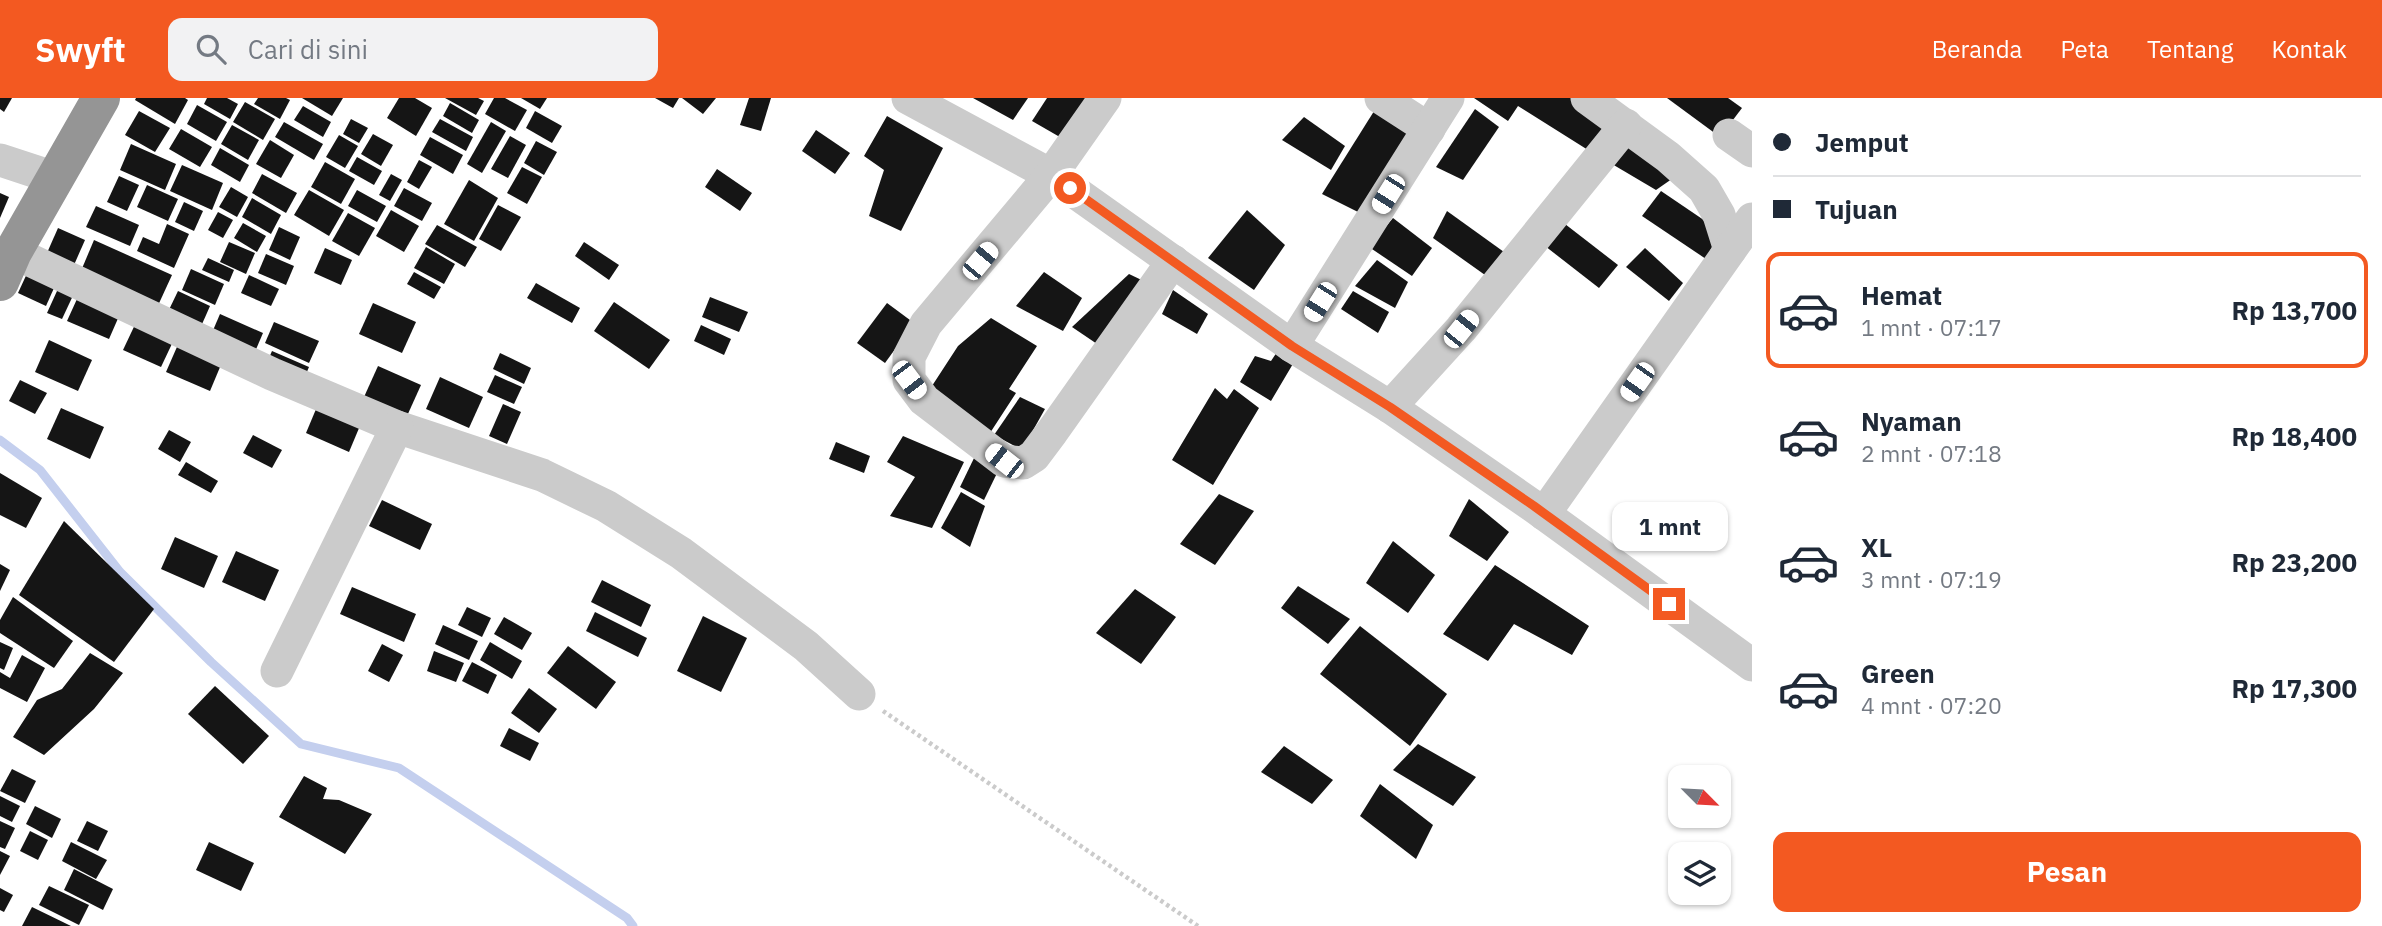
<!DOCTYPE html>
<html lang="id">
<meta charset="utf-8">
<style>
:root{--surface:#fff;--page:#f2f2f3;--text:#1f2937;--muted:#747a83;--line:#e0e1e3;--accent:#f35921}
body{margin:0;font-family:"IBM Plex Sans",sans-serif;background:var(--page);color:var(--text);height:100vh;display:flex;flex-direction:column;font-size:26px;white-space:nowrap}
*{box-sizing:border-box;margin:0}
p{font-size:23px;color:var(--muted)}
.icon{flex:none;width:38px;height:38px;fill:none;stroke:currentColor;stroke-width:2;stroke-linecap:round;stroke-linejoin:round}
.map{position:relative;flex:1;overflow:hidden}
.panel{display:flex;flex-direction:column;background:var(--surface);width:630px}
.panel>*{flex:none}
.banner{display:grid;align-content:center;height:154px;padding:0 21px;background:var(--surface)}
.needle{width:46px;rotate:114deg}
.buttons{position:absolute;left:1668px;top:667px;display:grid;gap:14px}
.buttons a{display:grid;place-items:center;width:63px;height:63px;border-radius:14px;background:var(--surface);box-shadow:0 2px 5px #0004;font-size:35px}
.end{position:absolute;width:32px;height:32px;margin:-16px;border:9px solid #f35921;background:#fff;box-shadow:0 0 0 4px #fff}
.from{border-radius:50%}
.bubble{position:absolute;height:49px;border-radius:14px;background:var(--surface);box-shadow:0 2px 5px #0004;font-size:23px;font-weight:700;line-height:49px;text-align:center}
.car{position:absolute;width:21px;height:42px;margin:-21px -10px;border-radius:9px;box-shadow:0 0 5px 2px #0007;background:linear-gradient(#fff 24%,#345 0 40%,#fff 0 76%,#345 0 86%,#fff 0)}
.banner b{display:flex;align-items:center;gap:24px;height:66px;font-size:26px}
.banner b+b{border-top:2px solid var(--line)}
.banner i{width:18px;height:18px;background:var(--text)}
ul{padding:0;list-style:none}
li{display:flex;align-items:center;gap:21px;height:116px;margin:0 14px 10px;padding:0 7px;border:4px solid transparent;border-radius:14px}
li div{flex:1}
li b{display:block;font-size:26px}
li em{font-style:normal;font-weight:700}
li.on{border-color:var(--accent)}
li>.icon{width:63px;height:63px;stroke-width:1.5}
.primary-button{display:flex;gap:14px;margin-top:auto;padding:14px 21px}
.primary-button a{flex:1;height:80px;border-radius:14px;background:var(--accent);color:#fff;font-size:28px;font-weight:700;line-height:80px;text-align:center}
header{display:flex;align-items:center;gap:42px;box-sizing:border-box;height:98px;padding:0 35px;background:var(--accent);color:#fff}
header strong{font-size:33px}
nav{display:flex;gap:38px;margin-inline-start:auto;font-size:24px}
.search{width:490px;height:63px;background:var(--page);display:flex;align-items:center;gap:18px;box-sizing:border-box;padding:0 24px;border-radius:14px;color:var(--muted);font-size:26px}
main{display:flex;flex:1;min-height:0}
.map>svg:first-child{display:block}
</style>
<header>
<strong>Swyft</strong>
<div class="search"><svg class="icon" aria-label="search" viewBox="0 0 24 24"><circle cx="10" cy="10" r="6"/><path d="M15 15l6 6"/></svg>Cari di sini</div>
<nav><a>Beranda</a><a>Peta</a><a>Tentang</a><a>Kontak</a></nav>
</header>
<main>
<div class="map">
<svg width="1752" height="828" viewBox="0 0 1752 828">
<rect width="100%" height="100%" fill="#fff"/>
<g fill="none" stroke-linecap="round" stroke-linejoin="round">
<path stroke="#c4cfee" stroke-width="9" d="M0,342L40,372L120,474L211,564L301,646L399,670L627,820L633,828"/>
</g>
<g fill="#151515">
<path d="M0,0H12L4,14L0,11Z"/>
<path d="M136,0H185L188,2L175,26L135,2Z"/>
<path d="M207,0H227L238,6L230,21L204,6Z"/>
<path d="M258,0H286L290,2L280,21L254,6Z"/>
<path d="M302,0H343L332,18Z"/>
<path d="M399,0H415L432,10L416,38L387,20Z"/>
<path d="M445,0H478L484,3L476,17Z"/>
<path d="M494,0H505L527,12L515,33L485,16Z"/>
<path d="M521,0H547L540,11Z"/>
<path d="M655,0H679L673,10Z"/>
<path d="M682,0H716L703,16Z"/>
<path d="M749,0H771L761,33L740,27Z"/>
<path d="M973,0H1028L1013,22Z"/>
<path d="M1047,0H1096L1065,42L1032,23Z"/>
<path d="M1474,0H1575L1611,24L1588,52L1518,8L1508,23Z"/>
<path d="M1667,0H1728L1742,10L1720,39Z"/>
<path d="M245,4L275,21L263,42L233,24Z"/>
<path d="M450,5L479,22L472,35L443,18Z"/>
<path d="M197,7L227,24L216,43L187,26Z"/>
<path d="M303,8L331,24L323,39L294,22Z"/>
<path d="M1376,10L1413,39L1364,117L1322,96Z"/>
<path d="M1475,11L1499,29L1463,82L1436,69Z"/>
<path d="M139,13L170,30L155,54L125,37Z"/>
<path d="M535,13L562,28L552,45L526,30Z"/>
<path d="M887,18L943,50L901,133L869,118L884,72L864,58Z"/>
<path d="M1304,19L1345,48L1331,72L1282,42Z"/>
<path d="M351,21L368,30L359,45L343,36Z"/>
<path d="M440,21L473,39L466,53L432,34Z"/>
<path d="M284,24L323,46L314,62L275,39Z"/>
<path d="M491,24L506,33L482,75L467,66Z"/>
<path d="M232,27L259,42L248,62L221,46Z"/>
<path d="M181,31L212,49L200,69L169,51Z"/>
<path d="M816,32L850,55L835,76L802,53Z"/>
<path d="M373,36L393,47L381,68L361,56Z"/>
<path d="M339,37L358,48L345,70L326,59Z"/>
<path d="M510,38L526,47L508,80L491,71Z"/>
<path d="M430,39L463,57L453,76L420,57Z"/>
<path d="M1634,41L1679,76L1656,92L1612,66Z"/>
<path d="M270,42L294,57L281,80L256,66Z"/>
<path d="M536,43L557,54L544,77L524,65Z"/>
<path d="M131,46L176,66L165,92L120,72Z"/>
<path d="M220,50L249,67L240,84L211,67Z"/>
<path d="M357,59L382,73L374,87L349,73Z"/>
<path d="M419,62L432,69L419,91L407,84Z"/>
<path d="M325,64L355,81L341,106L311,89Z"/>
<path d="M182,67L223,85L212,112L170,93Z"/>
<path d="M522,69L542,79L527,106L507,95Z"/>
<path d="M717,71L752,95L740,113L705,89Z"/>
<path d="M262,76L297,95L286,115L252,95Z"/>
<path d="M391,76L402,82L390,103L379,97Z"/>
<path d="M119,78L139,87L127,113L107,104Z"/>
<path d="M469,82L498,100L474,143L444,126Z"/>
<path d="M147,87L178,101L168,123L137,109Z"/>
<path d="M231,89L248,99L237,119L219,109Z"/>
<path d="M404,90L432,105L422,123L394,108Z"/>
<path d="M309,92L344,112L329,138L294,117Z"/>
<path d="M357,92L386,108L377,124L348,108Z"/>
<path d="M1661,93L1720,133L1706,161L1642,118Z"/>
<path d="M0,95L9,99L0,120Z"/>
<path d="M252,100L281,117L271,136L242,119Z"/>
<path d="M184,104L203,113L194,133L175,124Z"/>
<path d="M498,107L521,119L501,153L479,141Z"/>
<path d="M96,108L139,127L130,148L86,129Z"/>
<path d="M391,112L419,128L404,154L376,138Z"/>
<path d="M1247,112L1285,147L1254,192L1208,160Z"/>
<path d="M1447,113L1504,154L1485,177L1433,140Z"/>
<path d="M218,114L233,122L223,140L208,132Z"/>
<path d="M348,115L375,130L359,158L332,143Z"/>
<path d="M1393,120L1432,150L1412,178L1369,149Z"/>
<path d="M243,125L266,138L257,154L234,140Z"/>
<path d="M167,126L189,136L174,170L137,153L143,139L159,146Z"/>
<path d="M1565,126L1618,167L1599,190L1545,148Z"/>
<path d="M437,127L477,149L465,169L425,146Z"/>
<path d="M279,129L300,139L290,162L269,152Z"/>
<path d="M58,130L85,142L70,176L43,164Z"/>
<path d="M94,142L172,177L155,214L78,180Z"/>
<path d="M229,144L255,155L246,176L220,164Z"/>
<path d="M584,144L619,167L609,182L575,158Z"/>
<path d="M426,149L455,166L444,186L414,170Z"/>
<path d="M325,150L352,162L341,187L314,175Z"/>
<path d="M1645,150L1683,185L1669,203L1626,169Z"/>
<path d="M266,156L294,168L286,187L258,175Z"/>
<path d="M208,160L234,172L229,184L202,172Z"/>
<path d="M1377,162L1408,184L1395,210L1355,188Z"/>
<path d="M30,169L58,181L46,208L18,195Z"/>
<path d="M191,171L224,186L215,207L182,192Z"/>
<path d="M414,174L441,189L434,201L407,186Z"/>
<path d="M1044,174L1082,200L1063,233L1016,208Z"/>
<path d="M1129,176L1150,186L1103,250L1072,229Z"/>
<path d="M249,177L279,191L271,208L241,195Z"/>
<path d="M62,182L77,189L62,221L47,215Z"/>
<path d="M536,185L580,210L572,225L527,200Z"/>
<path d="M82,190L123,209L109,241L67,223Z"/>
<path d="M1173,192L1208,216L1197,236L1162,216Z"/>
<path d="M178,193L210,208L199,233L166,218Z"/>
<path d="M1353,193L1389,214L1378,235L1341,211Z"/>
<path d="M710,199L748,214L739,234L702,219Z"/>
<path d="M614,204L670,242L649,271L594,233Z"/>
<path d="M373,205L416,224L402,255L359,236Z"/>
<path d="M887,205L914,225L885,265L857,245Z"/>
<path d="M140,216L178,233L161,269L123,252Z"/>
<path d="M220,216L263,235L254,256L211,237Z"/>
<path d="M991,220L1037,248L1009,291L1016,295L990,335L930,291L958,248Z"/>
<path d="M274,224L319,243L309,265L265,245Z"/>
<path d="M701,227L731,241L724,257L694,243Z"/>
<path d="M49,242L92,262L78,293L35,274Z"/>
<path d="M180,242L223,262L210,293L166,274Z"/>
<path d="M1281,248L1297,259L1271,303L1240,284L1255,258L1271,263Z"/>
<path d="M272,253L309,269L303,283L266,267Z"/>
<path d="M500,255L531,270L524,286L493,271Z"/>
<path d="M378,268L421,287L407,318L364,299Z"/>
<path d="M495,277L522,289L514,306L487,294Z"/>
<path d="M440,279L483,299L469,330L426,311Z"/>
<path d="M20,282L47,295L35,316L9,303Z"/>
<path d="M1215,290L1227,301L1234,291L1259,310L1213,387L1172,362Z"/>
<path d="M1020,299L1045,311L1022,352L994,337Z"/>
<path d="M319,304L362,323L349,354L306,335Z"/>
<path d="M503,306L521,314L507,346L489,338Z"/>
<path d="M61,310L104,329L90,361L47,341Z"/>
<path d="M169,332L191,344L180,364L158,351Z"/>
<path d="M253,337L282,352L272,370L243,355Z"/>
<path d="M903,338L964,364L932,430L890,418L915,379L887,364Z"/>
<path d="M836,344L870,358L864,375L829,361Z"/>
<path d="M976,356L999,371L984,402L960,389Z"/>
<path d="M186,364L218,383L211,395L178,377Z"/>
<path d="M0,375L42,400L26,430L0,417Z"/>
<path d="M961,394L985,408L970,449L941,430Z"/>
<path d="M1219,396L1254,413L1215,467L1180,446Z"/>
<path d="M1469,401L1509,434L1487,463L1449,438Z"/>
<path d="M382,402L432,426L420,452L369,428Z"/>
<path d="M64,423L154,511L114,564L19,497Z"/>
<path d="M175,439L218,458L204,490L161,471Z"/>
<path d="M1393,443L1435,477L1408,515L1366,485Z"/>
<path d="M236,453L279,472L265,503L222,484Z"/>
<path d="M0,466L10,472L0,493Z"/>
<path d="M1495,467L1589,528L1572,557L1514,526L1488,563L1443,536Z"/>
<path d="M602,482L651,507L641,529L591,504Z"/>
<path d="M1298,488L1350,521L1328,546L1281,510Z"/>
<path d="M352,489L416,516L404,544L340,516Z"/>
<path d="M1135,491L1176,519L1141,566L1096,535Z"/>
<path d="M13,499L73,543L54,570L0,535V522Z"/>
<path d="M467,509L491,520L482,539L458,527Z"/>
<path d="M595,514L647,540L638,559L586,533Z"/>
<path d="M703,518L747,540L721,594L677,573Z"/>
<path d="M504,519L532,535L522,552L494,536Z"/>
<path d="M443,527L478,543L469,562L435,546Z"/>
<path d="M1360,528L1447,596L1410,648L1320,576Z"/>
<path d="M0,544L13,550L4,572L0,570Z"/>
<path d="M490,544L522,563L512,581L480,562Z"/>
<path d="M382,546L403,557L389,584L368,573Z"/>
<path d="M568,548L616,584L596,611L547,575Z"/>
<path d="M434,553L464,565L456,584L427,573Z"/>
<path d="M90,555L123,575L94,611L44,657L13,639L37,602L62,591Z"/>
<path d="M22,557L45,570L27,604L0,590V574L10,580Z"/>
<path d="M472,564L497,577L488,596L462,583Z"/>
<path d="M215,588L269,638L243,666L188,616Z"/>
<path d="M529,590L557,611L539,635L511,615Z"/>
<path d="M509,630L539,645L530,663L500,648Z"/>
<path d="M1418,646L1476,679L1453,708L1393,672Z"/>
<path d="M1284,648L1333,682L1312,706L1261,674Z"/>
<path d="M12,671L36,683L25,705L0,693Z"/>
<path d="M304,678L327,690L323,701L339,702L372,716L345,756L279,719Z"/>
<path d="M1380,686L1433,727L1416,761L1360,718Z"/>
<path d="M0,698L20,708L12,724L0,718Z"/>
<path d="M35,708L61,721L52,740L26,726Z"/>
<path d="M0,723L15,730L5,751L0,749Z"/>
<path d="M87,723L108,733L98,753L77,743Z"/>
<path d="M30,733L48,742L38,762L20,753Z"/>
<path d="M71,744L107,762L96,781L62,763Z"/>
<path d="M209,744L254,765L241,793L196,772Z"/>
<path d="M0,753L10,758L0,777Z"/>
<path d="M74,771L113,791L103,812L64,792Z"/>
<path d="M49,788L89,807L79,827L39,807Z"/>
<path d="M0,790L13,797L4,814L0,812Z"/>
<path d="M32,809L71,828H22Z"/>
</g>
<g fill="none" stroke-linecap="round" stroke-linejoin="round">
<path stroke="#cbcbcb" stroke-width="4.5" stroke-dasharray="3.5 3.5" stroke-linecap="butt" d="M883,613L1198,828"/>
<g stroke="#cbcbcb" stroke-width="33">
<path d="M908,0L1051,77L1292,248L1390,309L1533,408L1752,567"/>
<path d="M1105,0L1051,77L926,226L909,259V282L924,302L1004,363L1023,365L1034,358L1052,334L1173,163"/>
<path d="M1381,0L1429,31"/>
<path d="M1587,0L1668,59L1704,91L1719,117L1730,152"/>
<path d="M1729,37L1752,53"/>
<path d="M0,62L55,80"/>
<path d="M13,154L272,276L397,329L542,377L606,408L681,455L806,548L859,596"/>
<path d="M1292,248L1448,0"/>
<path d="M1390,309L1461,231L1626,27"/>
<path d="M1544,416L1752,121"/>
<path d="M277,573L397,329"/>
</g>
<path stroke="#959595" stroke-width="38" d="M0,184L13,154L101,0"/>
</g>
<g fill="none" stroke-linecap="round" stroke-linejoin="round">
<path stroke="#f35921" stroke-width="9" d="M1070,90L1292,248L1390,309L1534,408L1669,506"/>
</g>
</svg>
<div class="buttons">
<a><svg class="needle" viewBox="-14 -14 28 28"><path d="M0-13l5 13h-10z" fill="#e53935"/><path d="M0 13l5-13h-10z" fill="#747a83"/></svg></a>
<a><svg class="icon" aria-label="layers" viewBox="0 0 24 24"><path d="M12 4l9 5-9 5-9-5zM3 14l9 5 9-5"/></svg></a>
</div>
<i class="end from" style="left:1070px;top:90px"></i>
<i class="end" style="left:1669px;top:506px"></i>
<div class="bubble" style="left:1612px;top:404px;width:116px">1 mnt</div>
<i class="car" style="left:1388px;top:96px;rotate:212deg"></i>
<i class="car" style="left:980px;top:163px;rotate:40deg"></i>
<i class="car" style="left:1320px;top:204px;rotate:212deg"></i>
<i class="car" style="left:1461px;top:231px;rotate:39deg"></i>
<i class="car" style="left:909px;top:282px;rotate:143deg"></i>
<i class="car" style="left:1637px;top:284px;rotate:215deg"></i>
<i class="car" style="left:1004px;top:363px;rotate:308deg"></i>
</div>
<section class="panel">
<div class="banner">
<b><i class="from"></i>Jemput</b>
<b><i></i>Tujuan</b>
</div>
<ul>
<li class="on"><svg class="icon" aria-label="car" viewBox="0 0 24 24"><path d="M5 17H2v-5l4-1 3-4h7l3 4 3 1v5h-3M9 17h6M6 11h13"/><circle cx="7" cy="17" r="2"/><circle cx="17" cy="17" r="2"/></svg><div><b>Hemat</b><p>1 mnt · 07:17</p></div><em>Rp 13,700</em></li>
<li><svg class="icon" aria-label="car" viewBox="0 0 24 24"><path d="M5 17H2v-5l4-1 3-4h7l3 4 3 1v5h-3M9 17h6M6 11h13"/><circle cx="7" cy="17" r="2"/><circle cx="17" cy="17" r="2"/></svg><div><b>Nyaman</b><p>2 mnt · 07:18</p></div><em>Rp 18,400</em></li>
<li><svg class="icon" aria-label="car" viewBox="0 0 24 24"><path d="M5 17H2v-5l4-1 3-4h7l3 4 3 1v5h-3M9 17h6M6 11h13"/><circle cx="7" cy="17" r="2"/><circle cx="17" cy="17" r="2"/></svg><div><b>XL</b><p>3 mnt · 07:19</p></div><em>Rp 23,200</em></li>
<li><svg class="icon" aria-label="car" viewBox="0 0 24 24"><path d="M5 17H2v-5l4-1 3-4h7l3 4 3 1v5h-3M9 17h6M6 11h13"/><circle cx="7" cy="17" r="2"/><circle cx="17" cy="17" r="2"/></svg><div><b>Green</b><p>4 mnt · 07:20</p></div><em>Rp 17,300</em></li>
</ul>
<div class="primary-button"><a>Pesan</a></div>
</section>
</main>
